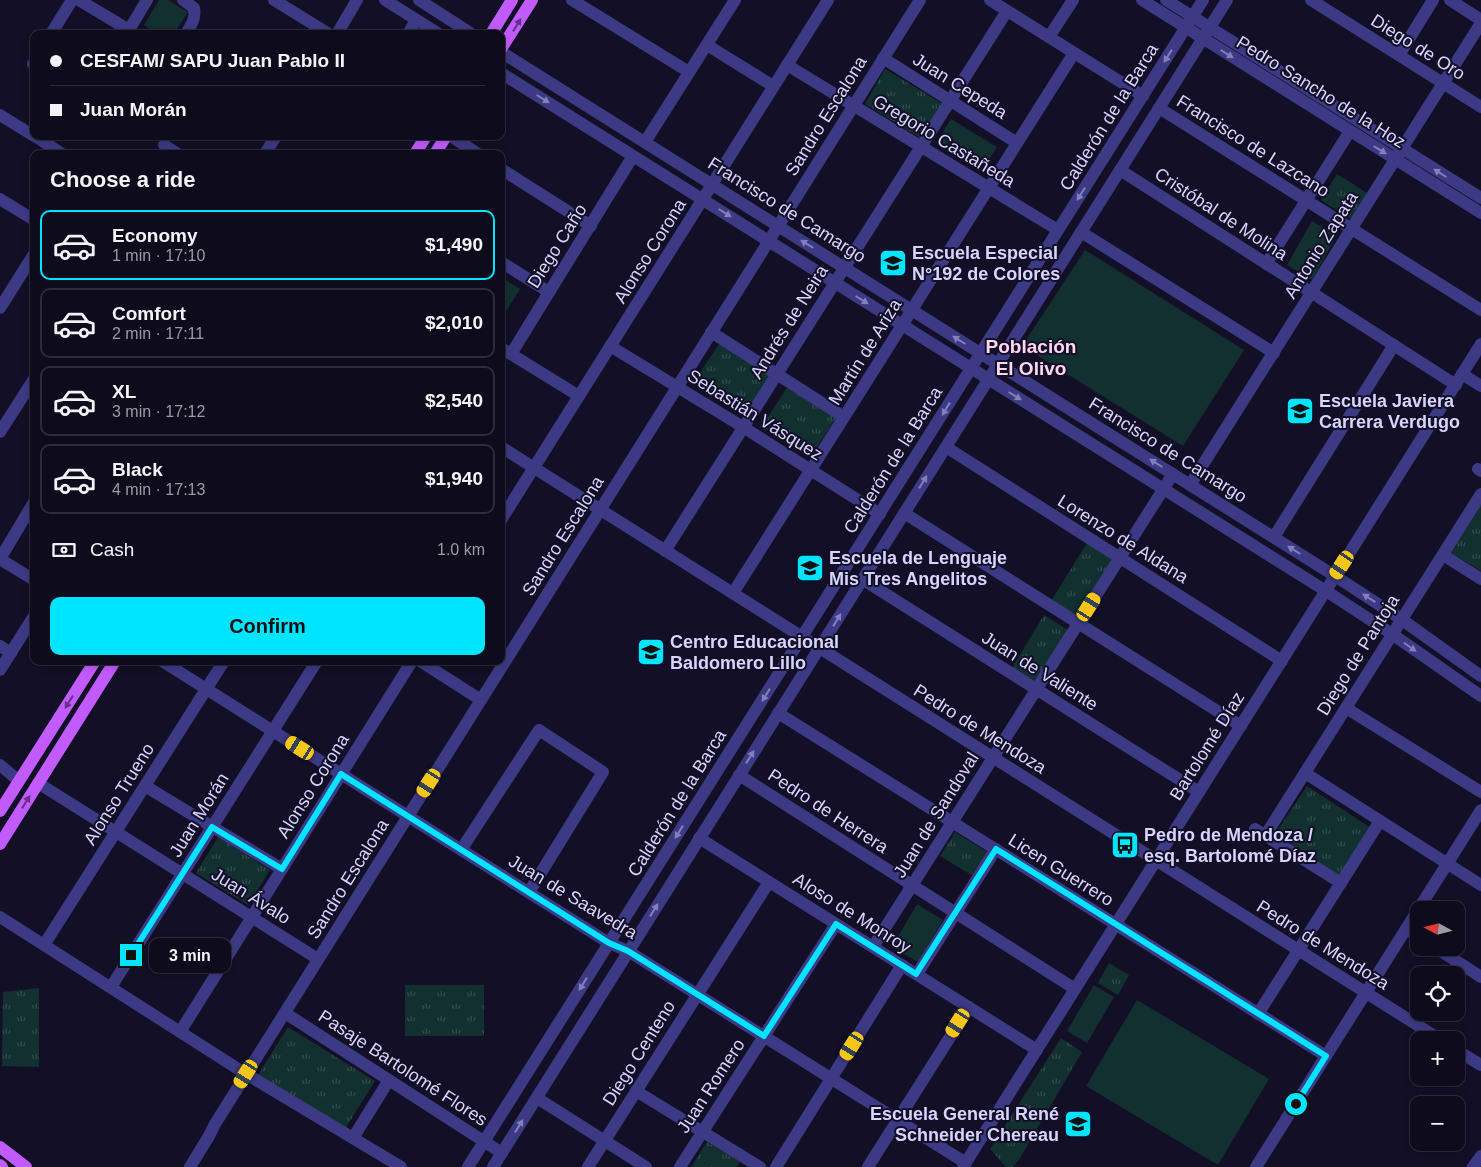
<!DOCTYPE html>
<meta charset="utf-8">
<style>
:root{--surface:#0e0b1c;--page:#1c1929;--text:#f1f3f6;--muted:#9b9ba3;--line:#2e2b3b;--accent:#00e5ff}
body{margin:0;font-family:Arial,sans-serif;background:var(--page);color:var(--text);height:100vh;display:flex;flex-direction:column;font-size:19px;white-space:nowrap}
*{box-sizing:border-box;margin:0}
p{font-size:16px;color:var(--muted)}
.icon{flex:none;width:28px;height:28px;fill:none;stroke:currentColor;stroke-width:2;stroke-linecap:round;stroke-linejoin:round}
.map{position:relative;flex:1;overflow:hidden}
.panel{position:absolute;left:30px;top:150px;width:475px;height:515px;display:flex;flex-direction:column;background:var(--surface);border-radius:10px;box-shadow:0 2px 8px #0003,0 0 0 1px var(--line)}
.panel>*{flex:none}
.top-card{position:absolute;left:30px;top:30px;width:475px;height:110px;border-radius:10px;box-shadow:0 2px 8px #0003,0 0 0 1px var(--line);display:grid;align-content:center;height:110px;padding:0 20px;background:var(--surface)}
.needle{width:32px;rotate:277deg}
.tools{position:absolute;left:1410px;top:901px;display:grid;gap:10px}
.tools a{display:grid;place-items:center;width:55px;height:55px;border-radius:10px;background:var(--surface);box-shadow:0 2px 8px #0003,0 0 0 1px var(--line);font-size:25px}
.end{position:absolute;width:22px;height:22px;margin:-11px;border:6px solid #00e5ff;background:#111;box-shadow:0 0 0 2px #111}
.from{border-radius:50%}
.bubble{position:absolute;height:35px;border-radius:10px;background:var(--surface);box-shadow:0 2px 8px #0003,0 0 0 1px var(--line);font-size:16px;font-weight:700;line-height:35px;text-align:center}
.car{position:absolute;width:15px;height:30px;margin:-15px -8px;border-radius:6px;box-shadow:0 0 4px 1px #0007;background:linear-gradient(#f5c518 24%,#345 0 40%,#f5c518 0 76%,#345 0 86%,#f5c518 0)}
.top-card b{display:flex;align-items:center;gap:18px;height:48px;font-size:19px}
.top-card b+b{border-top:1px solid var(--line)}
.top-card i{width:12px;height:12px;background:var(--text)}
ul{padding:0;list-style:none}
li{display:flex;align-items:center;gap:15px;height:70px;margin:0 10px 8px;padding:0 10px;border:2px solid var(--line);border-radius:10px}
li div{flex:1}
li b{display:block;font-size:19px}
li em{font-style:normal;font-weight:700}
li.current{border-color:var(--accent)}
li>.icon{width:45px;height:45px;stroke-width:1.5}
h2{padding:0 20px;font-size:22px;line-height:60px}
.pay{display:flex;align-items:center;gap:12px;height:55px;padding:0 20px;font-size:19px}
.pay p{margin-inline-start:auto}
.action{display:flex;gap:10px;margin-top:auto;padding:10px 20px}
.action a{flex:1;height:58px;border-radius:10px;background:var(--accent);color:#111;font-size:20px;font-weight:700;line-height:58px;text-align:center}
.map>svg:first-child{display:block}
</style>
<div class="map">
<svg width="1481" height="1167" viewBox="0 0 1481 1167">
<defs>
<pattern id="grass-tufts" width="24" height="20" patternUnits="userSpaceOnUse" patternTransform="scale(1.25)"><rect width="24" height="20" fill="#12302f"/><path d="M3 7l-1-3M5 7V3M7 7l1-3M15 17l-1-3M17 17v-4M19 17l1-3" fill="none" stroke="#344d4e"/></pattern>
</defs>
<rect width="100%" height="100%" fill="#130f26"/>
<g fill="url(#grass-tufts)">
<path d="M885,69L943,104L922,139L865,104Z"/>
<path d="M1337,174L1367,193L1351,219L1321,200Z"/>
<path d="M719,344L771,377L746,415L694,382Z"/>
<path d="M788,386L836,418L810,458L762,426Z"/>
<path d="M1481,505V571L1451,553Z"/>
<path d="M1087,543L1112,560L1077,617L1051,601Z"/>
<path d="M1044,615L1071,632L1039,684L1012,668Z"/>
<path d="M1307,786L1371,828L1340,876L1275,834Z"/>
<path d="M955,832L987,852L973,876L940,856Z"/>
<path d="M218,837L270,870L248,905L196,873Z"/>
<path d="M1109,963L1129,975L1118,995L1098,983Z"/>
<rect x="405" y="985" width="79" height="51"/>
<path d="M39,988V1067L2,1066L3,992Z"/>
<path d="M288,1027L375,1081L345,1129L258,1075Z"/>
<path d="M1061,1038L1082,1052L1020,1158L1013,1167H1006L990,1149Z"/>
<path d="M707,1142L740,1162L737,1167H691Z"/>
</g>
<g fill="#12302f">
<path d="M159,0H168L188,12L174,34H157L144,25Z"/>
<path d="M951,119L997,147L982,171L936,143Z"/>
<path d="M1312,221L1337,235L1312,280L1287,265Z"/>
<path d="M1085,250L1244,350L1183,446L1022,346Z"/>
<path d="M501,277L520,289L501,319Z"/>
<path d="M917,904L943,920L918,962L892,947Z"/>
<path d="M1094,985L1114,997L1087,1043L1067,1031Z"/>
<path d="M1137,1000L1269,1079L1218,1165L1086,1086Z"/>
</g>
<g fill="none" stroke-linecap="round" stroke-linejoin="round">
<g stroke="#3d3a85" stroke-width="12">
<path d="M79,0L129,30L147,0"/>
<path d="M183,0L194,8C196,19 191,25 186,34"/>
<path d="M274,0L329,34"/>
<path d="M572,0L689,72"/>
<path d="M990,0L1143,96"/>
<path d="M1311,0L1481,107"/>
<path d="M1450,0L1481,20"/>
<path d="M51,34L72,0"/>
<path d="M337,34L357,0"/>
<path d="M408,34L416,20"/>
<path d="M1049,37L1073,0"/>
<path d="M707,45L773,86"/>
<path d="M1399,55L1433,0"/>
<path d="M883,58L1017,143"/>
<path d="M33,64L34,63"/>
<path d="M787,65L1058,230"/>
<path d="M1159,108L1481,310"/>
<path d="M0,115L34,136"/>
<path d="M35,136L62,154"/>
<path d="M451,136L478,154"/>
<path d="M645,142L735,0"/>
<path d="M164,145L178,154"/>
<path d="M265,154L276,136"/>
<path d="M501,169L591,226"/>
<path d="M1120,170L1456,385"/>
<path d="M0,199L34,220"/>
<path d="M1081,232L1274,353"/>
<path d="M501,262L549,292"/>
<path d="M1266,264L1350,131"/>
<path d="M0,308L34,254"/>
<path d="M711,332L844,417"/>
<path d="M610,346L743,427L880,514"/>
<path d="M501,348L579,396"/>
<path d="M511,354L633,156"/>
<path d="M1462,374L1481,386"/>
<path d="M0,432L34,379"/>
<path d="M501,447L1441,1040"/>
<path d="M946,447L1282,661"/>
<path d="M1478,469L1481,471"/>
<path d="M1190,485L1481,23"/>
<path d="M904,513L1241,726"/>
<path d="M501,520L828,0"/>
<path d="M1274,537L1394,345"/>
<path d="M665,551L1007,11"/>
<path d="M1443,555L1481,579"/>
<path d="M0,559L34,502"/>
<path d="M0,559L34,580"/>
<path d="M862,579L1199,792"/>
<path d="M733,593L1074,53"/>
<path d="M0,646L11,653"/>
<path d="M162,661L609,943L628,951L966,1163"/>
<path d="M420,661L481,700"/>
<path d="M0,670L34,616"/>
<path d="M1346,708L1481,792"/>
<path d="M778,713L1326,1056"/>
<path d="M0,765L19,781"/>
<path d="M1305,773L1481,885"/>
<path d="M739,775L1075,989"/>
<path d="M38,783L318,959"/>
<path d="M145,786L282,869"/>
<path d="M1255,829L1341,883"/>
<path d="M1265,836L1481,494"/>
<path d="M699,838L1037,1050"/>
<path d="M461,850L539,730L603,772L529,892"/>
<path d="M0,917L246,1074L401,1167"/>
<path d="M1406,929L1419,937"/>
<path d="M44,945L224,661"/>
<path d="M873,947L1173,474"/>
<path d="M1436,948L1481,977"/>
<path d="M917,974L996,849"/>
<path d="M111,987L317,661"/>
<path d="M285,1013L502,1153"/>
<path d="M1258,1014L1380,821"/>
<path d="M180,1032L412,661"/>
<path d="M1456,1050L1481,1065"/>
<path d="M636,1091L760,1167"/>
<path d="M537,1098L646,1167"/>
<path d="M353,1138L389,1080"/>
<path d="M190,1167L209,1136L215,1124L920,0"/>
<path d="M588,1167L769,882"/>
<path d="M680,1167L836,924"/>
<path d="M776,1167L902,965"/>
<path d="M868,1167L969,1007"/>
<path d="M963,1167L1481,344"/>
<path d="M1256,1167L1481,810"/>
</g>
<g stroke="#3d3a85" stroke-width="12">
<path d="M385,0L439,34"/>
<path d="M419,0L472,34"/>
<path d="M1142,0L1481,213"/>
<path d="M1166,0L1481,198"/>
<path d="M501,52L1335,576L1401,619L1481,676"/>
<path d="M501,73L1326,591L1392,634L1481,696"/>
<path d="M468,1167L1203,0"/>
<path d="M493,1167L1227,0"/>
<path d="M1473,1167L1481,1156"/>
</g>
<g stroke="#c25bff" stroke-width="12">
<path d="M491,34L512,0"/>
<path d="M501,49L532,0"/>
<path d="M415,154L426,136"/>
<path d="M435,154L446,136"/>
<path d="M0,811L95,661"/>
<path d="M0,844L115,661"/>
<path d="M0,1147L26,1167"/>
<path d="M0,1165L2,1167"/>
</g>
</g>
<defs><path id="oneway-solid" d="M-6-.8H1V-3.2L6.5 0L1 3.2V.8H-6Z" transform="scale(1.25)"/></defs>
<g fill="#623188">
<use href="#oneway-solid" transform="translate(517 25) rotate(-58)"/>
<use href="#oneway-solid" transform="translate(69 702) rotate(122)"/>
<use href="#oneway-solid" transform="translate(26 802) rotate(-58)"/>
</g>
<g fill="#837fbc">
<use href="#oneway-solid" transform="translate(1227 54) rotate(32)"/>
<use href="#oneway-solid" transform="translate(1168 56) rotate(122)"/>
<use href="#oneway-solid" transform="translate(543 99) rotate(32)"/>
<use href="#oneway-solid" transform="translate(1380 150) rotate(32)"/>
<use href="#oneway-solid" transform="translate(1440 173) rotate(-148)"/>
<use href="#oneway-solid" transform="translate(1081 194) rotate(122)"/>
<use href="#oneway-solid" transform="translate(725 213) rotate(32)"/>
<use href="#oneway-solid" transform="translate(807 244) rotate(-148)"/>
<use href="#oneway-solid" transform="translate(862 300) rotate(32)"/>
<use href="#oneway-solid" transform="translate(959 340) rotate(-148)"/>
<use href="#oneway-solid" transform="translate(1015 396) rotate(32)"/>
<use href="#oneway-solid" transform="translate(946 409) rotate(122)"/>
<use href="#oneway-solid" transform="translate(1156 463) rotate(-148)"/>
<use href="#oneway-solid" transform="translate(923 482) rotate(-58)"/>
<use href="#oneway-solid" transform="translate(1294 550) rotate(-148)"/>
<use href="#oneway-solid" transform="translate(1369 598) rotate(-147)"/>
<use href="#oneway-solid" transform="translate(837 620) rotate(-58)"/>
<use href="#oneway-solid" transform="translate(1410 647) rotate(35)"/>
<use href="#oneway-solid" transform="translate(766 695) rotate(122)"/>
<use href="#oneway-solid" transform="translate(750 757) rotate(-58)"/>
<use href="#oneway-solid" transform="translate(679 832) rotate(122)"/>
<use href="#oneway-solid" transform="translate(654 910) rotate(-58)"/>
<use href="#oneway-solid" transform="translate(583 984) rotate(122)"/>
<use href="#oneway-solid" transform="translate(519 1126) rotate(-58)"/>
</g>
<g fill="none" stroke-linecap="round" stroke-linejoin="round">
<path stroke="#00e5ff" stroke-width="6" d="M131,955L212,827L282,869L341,774L609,943L628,951L764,1036L836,924L916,974L996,849L1326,1056L1296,1104"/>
</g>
<defs>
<g id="school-square" transform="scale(1.4375)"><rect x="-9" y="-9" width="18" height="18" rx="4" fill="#00e5ff" stroke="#130f26"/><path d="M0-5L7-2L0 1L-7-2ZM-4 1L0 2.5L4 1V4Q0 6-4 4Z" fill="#111"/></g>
<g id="bus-square" transform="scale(1.4375)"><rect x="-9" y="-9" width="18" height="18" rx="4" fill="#00e5ff" stroke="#130f26"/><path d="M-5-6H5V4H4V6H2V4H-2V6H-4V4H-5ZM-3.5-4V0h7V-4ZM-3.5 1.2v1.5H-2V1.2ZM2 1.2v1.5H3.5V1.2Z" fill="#111"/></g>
</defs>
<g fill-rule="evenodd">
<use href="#school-square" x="893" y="263"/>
<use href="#school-square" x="1300" y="411"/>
<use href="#school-square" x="810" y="568"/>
<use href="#school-square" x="651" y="652"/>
<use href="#bus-square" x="1125" y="845"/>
<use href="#school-square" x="1078" y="1124"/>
</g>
<g text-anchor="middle" stroke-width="4" stroke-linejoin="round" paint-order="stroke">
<g font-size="18" fill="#d9d4ff" stroke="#130f26">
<text transform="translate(1418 47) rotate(32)" y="6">Diego de Oro</text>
<text transform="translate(960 86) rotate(32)" y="6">Juan Cepeda</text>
<text transform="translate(1321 92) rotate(32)" y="6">Pedro Sancho de la Hoz</text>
<text transform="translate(826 116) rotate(-58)" y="6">Sandro Escalona</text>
<text transform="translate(1109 117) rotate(-58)" y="6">Calderón de la Barca</text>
<text transform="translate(944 141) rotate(31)" y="6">Gregorio Castañeda</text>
<text transform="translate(1253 146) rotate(32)" y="6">Francisco de Lazcano</text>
<text transform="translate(787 210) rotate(32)" y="6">Francisco de Camargo</text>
<text transform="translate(1221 214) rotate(33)" y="6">Cristóbal de Molina</text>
<text transform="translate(1321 245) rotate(-58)" y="6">Antonio Zapata</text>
<text transform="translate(557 246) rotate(-58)" y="6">Diego Caño</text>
<text transform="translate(650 251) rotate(-58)" y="6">Alonso Corona</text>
<text transform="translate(789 322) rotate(-58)" y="6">Andrés de Neira</text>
<text transform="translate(865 352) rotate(-58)" y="6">Martín de Ariza</text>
<text transform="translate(755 415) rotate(32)" y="6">Sebastián Vásquez</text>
<text transform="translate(1168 450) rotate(32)" y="6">Francisco de Camargo</text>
<text transform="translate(893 460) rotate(-58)" y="6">Calderón de la Barca</text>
<text transform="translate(563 536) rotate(-58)" y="6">Sandro Escalona</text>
<text transform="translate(1123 539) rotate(32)" y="6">Lorenzo de Aldana</text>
<text transform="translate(1358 655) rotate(-58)" y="6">Diego de Pantoja</text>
<text transform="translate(1040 671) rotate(32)" y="6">Juan de Valiente</text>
<text transform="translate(980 729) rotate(32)" y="6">Pedro de Mendoza</text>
<text transform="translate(1207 746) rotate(-58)" y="6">Bartolomé Díaz</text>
<text transform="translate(313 786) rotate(-58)" y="6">Alonso Corona</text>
<text transform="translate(119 794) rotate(-58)" y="6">Alonso Trueno</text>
<text transform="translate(677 803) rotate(-58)" y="6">Calderón de la Barca</text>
<text transform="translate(828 811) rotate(33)" y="6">Pedro de Herrera</text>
<text transform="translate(199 815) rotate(-58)" y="6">Juan Morán</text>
<text transform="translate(936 815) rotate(-58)" y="6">Juan de Sandoval</text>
<text transform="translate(1061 870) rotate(32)" y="6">Licen Guerrero</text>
<text transform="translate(348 879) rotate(-58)" y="6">Sandro Escalona</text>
<text transform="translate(251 896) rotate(32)" y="6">Juan Ávalo</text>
<text transform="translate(573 897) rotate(31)" y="6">Juan de Saavedra</text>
<text transform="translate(852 913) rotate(32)" y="6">Aloso de Monroy</text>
<text transform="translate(1323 945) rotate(32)" y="6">Pedro de Mendoza</text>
<text transform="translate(639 1053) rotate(-58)" y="6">Diego Centeno</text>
<text transform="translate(403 1068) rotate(33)" y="6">Pasaje Bartolomé Flores</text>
<text transform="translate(711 1086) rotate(-57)" y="6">Juan Romero</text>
</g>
<g font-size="18" font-weight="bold" fill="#d9d4ff" stroke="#130f26" text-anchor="start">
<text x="912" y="259">Escuela Especial<tspan x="912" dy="21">N°192 de Colores</tspan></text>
<text x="1319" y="407">Escuela Javiera<tspan x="1319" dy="21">Carrera Verdugo</tspan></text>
<text x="829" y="564">Escuela de Lenguaje<tspan x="829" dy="21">Mis Tres Angelitos</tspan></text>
<text x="670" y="648">Centro Educacional<tspan x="670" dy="21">Baldomero Lillo</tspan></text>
<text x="1144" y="841">Pedro de Mendoza /<tspan x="1144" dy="21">esq. Bartolomé Díaz</tspan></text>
<text x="1059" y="1120" text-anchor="end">Escuela General René<tspan x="1059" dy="21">Schneider Chereau</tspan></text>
</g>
<g font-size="19" font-weight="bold" fill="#ffd6f0" stroke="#130f26">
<text x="1031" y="353">Población<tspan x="1031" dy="22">El Olivo</tspan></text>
</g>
</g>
</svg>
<div class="tools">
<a><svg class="needle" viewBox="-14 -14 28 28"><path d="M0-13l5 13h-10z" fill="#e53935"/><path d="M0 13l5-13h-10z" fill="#9b9ba3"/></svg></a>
<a><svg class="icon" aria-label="locate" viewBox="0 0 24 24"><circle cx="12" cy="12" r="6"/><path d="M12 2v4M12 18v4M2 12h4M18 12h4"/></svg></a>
<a>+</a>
<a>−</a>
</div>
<i class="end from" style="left:1296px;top:1104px"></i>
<i class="end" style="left:131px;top:955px"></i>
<div class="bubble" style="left:149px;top:938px;width:82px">3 min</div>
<i class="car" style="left:1342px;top:565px;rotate:213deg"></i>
<i class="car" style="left:1089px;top:607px;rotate:32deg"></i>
<i class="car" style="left:300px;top:748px;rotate:302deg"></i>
<i class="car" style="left:429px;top:783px;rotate:212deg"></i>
<i class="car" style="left:958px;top:1023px;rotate:212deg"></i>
<i class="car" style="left:852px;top:1046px;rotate:212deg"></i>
<i class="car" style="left:246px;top:1074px;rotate:212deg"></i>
<div class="top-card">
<b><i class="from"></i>CESFAM/ SAPU Juan Pablo II</b>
<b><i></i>Juan Morán</b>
</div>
<section class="panel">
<h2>Choose a ride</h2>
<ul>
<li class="current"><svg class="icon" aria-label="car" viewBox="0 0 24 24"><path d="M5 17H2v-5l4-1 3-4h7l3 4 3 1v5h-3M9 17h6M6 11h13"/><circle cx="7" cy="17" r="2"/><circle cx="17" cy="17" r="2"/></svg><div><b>Economy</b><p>1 min · 17:10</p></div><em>$1,490</em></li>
<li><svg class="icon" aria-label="car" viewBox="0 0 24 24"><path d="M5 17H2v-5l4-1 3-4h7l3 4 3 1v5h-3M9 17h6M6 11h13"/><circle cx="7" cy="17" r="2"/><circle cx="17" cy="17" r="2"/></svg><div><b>Comfort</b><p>2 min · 17:11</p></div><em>$2,010</em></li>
<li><svg class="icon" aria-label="car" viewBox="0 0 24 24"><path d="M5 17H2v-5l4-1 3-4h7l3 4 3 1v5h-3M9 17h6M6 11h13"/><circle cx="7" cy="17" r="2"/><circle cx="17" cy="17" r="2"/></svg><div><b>XL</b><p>3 min · 17:12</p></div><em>$2,540</em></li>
<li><svg class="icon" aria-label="car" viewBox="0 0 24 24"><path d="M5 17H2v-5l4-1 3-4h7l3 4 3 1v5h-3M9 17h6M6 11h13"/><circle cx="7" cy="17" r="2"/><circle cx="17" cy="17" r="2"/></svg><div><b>Black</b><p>4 min · 17:13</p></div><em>$1,940</em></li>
</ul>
<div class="pay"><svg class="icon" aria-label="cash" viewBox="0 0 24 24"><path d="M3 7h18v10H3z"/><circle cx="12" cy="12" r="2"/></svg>Cash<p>1.0 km</p></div>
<div class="action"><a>Confirm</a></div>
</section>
</div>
